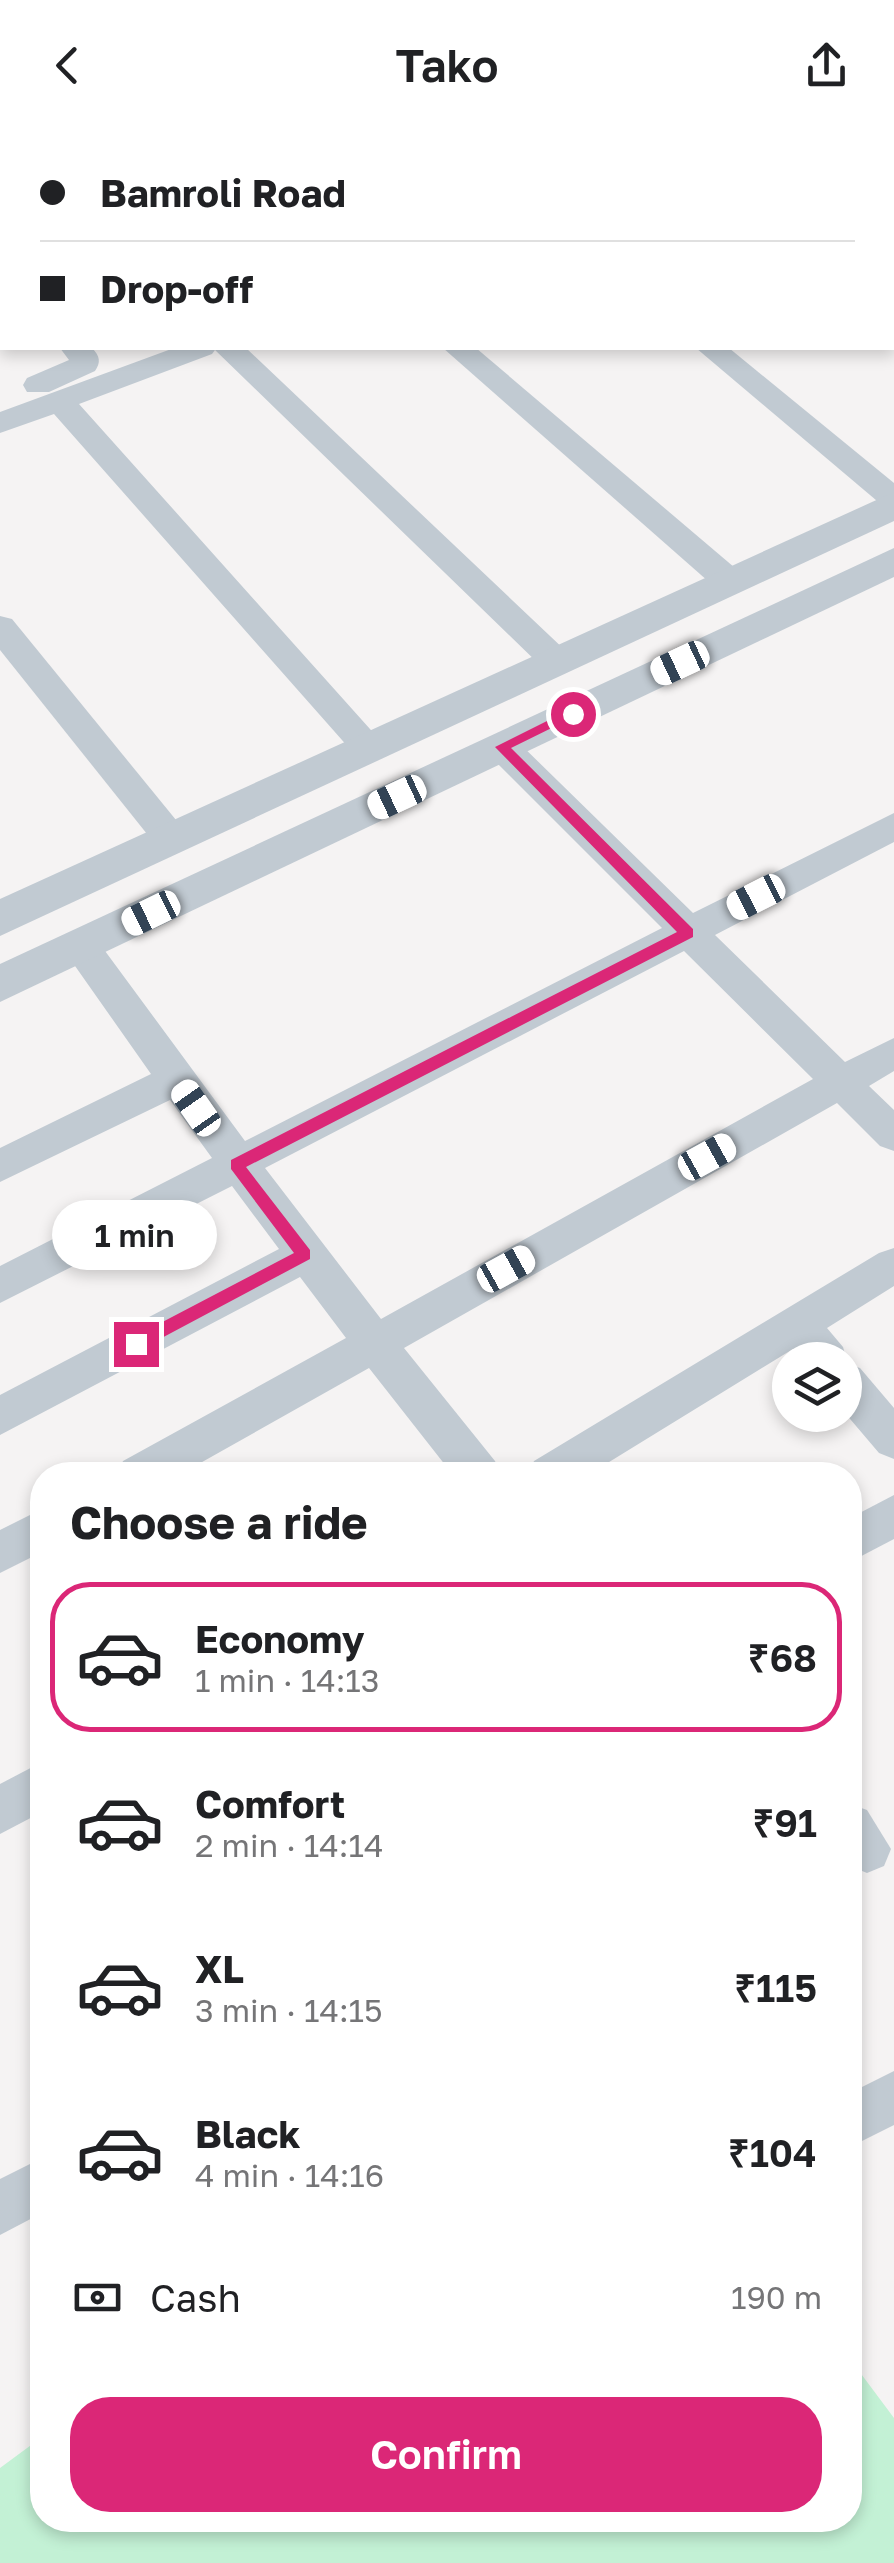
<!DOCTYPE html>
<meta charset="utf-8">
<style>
:root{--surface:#fff;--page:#f2f2f2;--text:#202124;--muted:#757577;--line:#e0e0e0;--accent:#db2777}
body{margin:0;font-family:"Golos Text",sans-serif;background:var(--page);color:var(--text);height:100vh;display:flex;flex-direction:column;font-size:38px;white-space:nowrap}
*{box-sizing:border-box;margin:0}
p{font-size:32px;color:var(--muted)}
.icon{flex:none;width:55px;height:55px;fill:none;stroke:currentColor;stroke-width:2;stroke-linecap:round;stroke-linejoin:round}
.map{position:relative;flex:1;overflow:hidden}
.side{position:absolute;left:30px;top:1332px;width:832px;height:1070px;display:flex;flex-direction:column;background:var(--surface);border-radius:40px;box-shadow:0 5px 15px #0003}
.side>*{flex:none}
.guide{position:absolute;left:0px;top:0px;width:895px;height:220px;box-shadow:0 5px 15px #0003;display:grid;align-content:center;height:220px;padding:0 40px;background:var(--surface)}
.fabs{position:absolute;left:772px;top:1212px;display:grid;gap:20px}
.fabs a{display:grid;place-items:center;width:90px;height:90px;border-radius:50%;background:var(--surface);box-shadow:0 5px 15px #0003;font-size:50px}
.end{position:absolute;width:45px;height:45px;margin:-22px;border:12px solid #db2777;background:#fff;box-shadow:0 0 0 5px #fff}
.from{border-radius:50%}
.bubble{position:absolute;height:70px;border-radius:35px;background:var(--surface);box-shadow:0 5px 15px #0003;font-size:32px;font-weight:600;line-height:70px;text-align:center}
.car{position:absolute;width:30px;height:60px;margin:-30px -15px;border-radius:12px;box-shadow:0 0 8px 2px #0007;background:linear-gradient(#fff 24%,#345 0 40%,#fff 0 76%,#345 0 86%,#fff 0)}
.guide b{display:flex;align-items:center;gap:35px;height:95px;font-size:38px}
.guide b+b{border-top:2px solid var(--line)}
.guide i{width:25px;height:25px;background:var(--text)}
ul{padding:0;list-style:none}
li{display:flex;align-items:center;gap:30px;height:150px;margin:0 20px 15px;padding:0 20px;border:5px solid transparent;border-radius:40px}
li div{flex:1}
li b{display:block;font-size:38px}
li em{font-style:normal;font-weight:600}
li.active{border-color:var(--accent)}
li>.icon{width:90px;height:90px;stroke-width:1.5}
h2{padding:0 40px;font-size:45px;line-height:120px}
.pay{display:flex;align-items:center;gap:25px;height:110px;padding:0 40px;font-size:38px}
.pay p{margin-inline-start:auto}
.primary-button{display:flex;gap:20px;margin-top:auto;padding:20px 40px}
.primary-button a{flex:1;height:115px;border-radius:40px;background:var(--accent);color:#fff;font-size:40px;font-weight:600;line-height:115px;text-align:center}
header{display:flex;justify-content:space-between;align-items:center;height:130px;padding:0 40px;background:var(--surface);font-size:45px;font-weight:600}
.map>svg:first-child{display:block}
</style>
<header><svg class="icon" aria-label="back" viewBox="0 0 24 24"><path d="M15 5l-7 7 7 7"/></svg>Tako<svg class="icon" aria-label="share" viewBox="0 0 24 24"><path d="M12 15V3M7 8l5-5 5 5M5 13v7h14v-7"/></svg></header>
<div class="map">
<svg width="894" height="2433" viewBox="0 0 894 2433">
<rect width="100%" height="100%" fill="#f5f3f3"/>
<path fill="#c3f1d5" d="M850,2229L894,2288V2433H0V2338L42,2307V2390H850Z"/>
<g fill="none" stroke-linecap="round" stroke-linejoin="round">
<g fill="#c1cad2" fill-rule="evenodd">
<path d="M23,0H51L52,2H25Z"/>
<path d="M473,0H502L504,2H475Z"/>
<path d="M651,0H680L682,2H653Z"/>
<path d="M861,0H890L892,2H863Z"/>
<path d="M0,128L2,129V148L0,147Z"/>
<path d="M60,218H92C100,226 101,232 95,241L49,262H27L23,255L27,248L69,230Z"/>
<path d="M174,218H246L568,523L573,531L568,539L556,543L544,539L215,220L212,224L79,274L387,618L381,627L369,630L357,627L54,284L0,303V282Z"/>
<path d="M443,218H476L741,443L746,451L741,459L729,462L717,459Z"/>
<path d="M696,218H729L894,353V379L883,376Z"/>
<path d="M0,486L12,489L185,701L190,710L185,719L172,723L159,719L0,520Z"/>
<path d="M502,605L514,608L693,783L894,683V712L715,805L845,932L894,908V941L869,956L894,980V1021L880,1016L837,973L404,1218L495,1331L501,1345H453L369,1238L179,1345H117L123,1331L346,1208L300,1147L0,1305V1265L279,1119L232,1056L0,1173V1136L212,1028L170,970L0,1052V1018L151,944L68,826L62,816L68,806L81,802L94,806L245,1011L662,798L490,626L484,617L490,608ZM684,821L813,949L381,1189L265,1038Z"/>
<path d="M894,1118V1156L827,1198L843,1217L848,1234L860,1238L894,1278V1329L879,1323L845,1283V1230H802L793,1219L588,1345H528L534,1331L879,1123Z"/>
<path d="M894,1365V1409L850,1432V1388Z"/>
<path d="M42,1379V1422L0,1443V1400Z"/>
<path d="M42,1632V1682L0,1704V1654Z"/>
<path d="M850,1674L867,1680L891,1719L884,1736L867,1743L850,1736Z"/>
<path d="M894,1941V1995L854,2015L850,2013V1963Z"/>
<path d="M42,2028V2083L0,2105V2049Z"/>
</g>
<g fill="#c1cad2" fill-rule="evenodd">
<path d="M894,362V391L0,806V769Z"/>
<path d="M894,418V447L0,872V834Z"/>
</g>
</g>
<path fill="#db2777" d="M569,580L580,584L511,618L693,799V807L246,1037L310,1120V1129L141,1219H130V1209L294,1123L231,1039V1030L677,802L495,617Z"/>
</svg>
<div class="fabs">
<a><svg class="icon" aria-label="layers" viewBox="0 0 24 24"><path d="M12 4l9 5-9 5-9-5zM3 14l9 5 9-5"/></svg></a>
</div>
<i class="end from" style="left:573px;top:584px"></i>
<i class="end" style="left:136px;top:1214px"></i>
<div class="bubble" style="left:52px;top:1070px;width:165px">1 min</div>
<i class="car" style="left:680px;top:533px;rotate:245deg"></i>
<i class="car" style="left:397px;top:667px;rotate:245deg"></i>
<i class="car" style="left:756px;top:767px;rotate:243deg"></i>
<i class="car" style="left:151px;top:783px;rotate:244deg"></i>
<i class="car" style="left:196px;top:978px;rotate:325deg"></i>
<i class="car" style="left:707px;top:1027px;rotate:61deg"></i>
<i class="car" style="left:506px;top:1139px;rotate:61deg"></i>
<div class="guide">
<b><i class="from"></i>Bamroli Road</b>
<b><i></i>Drop-off</b>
</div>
<section class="side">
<h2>Choose a ride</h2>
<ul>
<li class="active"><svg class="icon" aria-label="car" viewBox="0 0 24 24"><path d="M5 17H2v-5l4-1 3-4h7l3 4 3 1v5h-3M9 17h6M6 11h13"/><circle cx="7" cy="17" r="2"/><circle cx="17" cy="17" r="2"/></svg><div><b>Economy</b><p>1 min · 14:13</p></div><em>₹68</em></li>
<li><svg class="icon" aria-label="car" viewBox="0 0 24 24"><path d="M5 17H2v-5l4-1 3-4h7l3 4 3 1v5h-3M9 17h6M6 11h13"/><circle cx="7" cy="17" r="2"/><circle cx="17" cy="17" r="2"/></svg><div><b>Comfort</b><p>2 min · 14:14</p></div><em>₹91</em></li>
<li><svg class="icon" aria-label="car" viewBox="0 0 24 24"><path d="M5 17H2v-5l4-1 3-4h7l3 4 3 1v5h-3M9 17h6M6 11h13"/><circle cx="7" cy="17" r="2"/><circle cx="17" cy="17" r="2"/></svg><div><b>XL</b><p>3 min · 14:15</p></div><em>₹115</em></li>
<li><svg class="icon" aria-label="car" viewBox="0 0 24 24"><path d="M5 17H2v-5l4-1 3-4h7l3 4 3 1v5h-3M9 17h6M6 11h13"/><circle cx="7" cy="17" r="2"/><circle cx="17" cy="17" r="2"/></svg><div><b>Black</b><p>4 min · 14:16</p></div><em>₹104</em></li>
</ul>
<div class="pay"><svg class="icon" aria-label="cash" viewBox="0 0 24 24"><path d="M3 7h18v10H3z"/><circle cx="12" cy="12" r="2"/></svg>Cash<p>190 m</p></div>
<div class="primary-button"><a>Confirm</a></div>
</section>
</div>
